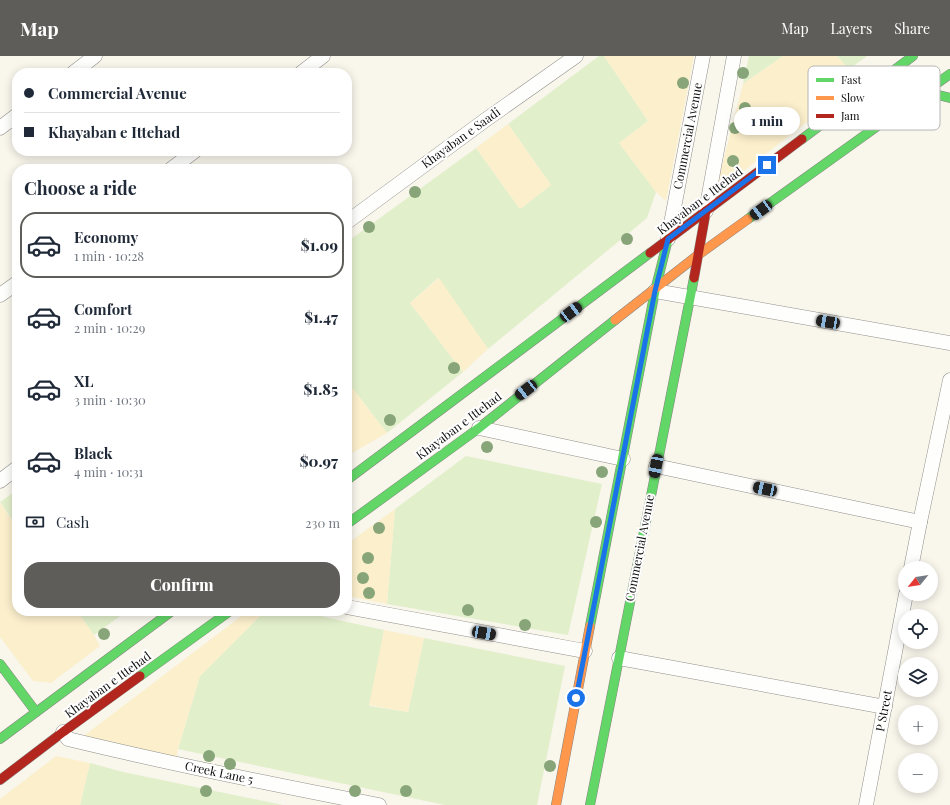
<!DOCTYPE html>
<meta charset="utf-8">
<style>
:root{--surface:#fff;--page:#f6f6f7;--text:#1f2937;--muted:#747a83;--line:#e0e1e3;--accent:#5e5d59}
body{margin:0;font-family:"Playfair Display",serif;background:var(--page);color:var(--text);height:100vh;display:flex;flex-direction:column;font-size:15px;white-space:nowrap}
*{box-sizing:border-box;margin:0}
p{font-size:13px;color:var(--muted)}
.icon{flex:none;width:22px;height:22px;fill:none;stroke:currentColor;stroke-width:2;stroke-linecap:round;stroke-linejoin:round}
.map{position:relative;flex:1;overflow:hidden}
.side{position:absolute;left:12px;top:108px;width:340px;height:452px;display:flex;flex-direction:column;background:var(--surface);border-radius:16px;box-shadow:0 2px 10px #0003}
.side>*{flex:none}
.banner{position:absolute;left:12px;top:12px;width:340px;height:88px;border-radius:16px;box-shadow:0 2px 10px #0003;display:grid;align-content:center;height:88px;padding:0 12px;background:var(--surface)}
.needle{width:26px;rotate:240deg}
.fabs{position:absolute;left:898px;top:505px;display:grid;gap:8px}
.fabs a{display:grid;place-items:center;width:40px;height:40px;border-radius:50%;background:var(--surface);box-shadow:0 2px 10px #0003;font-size:20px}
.end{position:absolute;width:18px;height:18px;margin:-9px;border:5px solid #1a73e8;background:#fff;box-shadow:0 0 0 2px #fff}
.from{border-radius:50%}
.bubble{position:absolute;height:28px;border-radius:14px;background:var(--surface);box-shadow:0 2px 10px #0003;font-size:13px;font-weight:800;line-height:28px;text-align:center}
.car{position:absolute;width:12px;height:24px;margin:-12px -6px;border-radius:5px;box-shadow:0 0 3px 1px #0007;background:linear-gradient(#222 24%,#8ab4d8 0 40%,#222 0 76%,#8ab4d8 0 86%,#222 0)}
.banner b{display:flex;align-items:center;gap:14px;height:38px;font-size:15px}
.banner b+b{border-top:1px solid var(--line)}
.banner i{width:10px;height:10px;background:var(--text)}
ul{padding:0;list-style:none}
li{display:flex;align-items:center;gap:12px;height:66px;margin:0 8px 6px;padding:0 4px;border:2px solid transparent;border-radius:16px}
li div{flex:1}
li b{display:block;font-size:15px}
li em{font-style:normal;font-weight:800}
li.selected{border-color:var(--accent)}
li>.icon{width:36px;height:36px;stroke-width:1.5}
h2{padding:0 12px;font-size:18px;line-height:48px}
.pay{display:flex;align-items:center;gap:10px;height:44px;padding:0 12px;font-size:15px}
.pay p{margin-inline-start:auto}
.action{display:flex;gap:8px;margin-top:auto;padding:8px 12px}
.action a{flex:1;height:46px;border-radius:16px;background:var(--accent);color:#fff;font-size:16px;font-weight:800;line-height:46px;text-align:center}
header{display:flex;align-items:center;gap:24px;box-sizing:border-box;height:56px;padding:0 20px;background:var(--accent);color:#fff}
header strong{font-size:19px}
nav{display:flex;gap:22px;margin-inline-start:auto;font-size:14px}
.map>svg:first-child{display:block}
</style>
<header>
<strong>Map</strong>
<nav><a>Map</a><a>Layers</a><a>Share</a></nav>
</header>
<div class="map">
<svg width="950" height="749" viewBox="0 0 950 749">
<rect width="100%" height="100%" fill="#f9f6ec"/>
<g fill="#e2efcb">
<path d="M599,0H604L648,65L619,87L656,136L647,162L488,293L438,222L410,247L463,316L387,377L347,325V186L476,92L520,153L551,129L508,68Z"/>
<path d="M749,0H783L743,28Z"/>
<path d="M837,0H867L849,13Z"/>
<path d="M466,400L602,428L568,579L387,548L395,453Z"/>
<path d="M17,434V471L0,446Z"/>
<path d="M77,555H127L94,579Z"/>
<path d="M270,555H297L384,574L370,650L408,656L424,582L565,610L537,749H445L178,693L200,620L263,557Z"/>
<path d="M90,707L123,716L283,749H80Z"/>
</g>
<g fill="#fbefcc">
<path d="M604,0H694L666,145L656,136L619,87L648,65Z"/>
<path d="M783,0H837L849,13L858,27L715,137L743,28Z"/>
<path d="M508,68L551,129L520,153L476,92Z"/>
<path d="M439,222L488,293L463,316L410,247Z"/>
<path d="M347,325L387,377L347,400Z"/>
<path d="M0,447L17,471V555H77L94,579L100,590L51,627L33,625L0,581Z"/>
<path d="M395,453L387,548L347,540V488Z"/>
<path d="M248,555H270L263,557L200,620L178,693L175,710L77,685Z"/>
<path d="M384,574L424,582L408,656L369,649Z"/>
<path d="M56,700L90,707L80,749H0V743Z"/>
</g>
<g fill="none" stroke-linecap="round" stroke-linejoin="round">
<g stroke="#92908c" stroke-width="15">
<g id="street">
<path d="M73,17L95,0"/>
<path d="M301,17L323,0"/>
<path d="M0,72L17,59"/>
<path d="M171,113L195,95"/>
<path d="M706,155L734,0"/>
<path d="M347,166L484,65L576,0"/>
<path d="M668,183L703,0"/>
<path d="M655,235L950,287"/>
<path d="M0,239L17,227"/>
<path d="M479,372L623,403"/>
<path d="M656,410L920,466"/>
<path d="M0,425L17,412"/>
<path d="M911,512L920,466L950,324"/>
<path d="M347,551L585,595"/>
<path d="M619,602L885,651"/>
<path d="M63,676L68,683C171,708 275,729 379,749"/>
<path d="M866,749L906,538"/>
</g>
</g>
<g stroke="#888782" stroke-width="10">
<g id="fast">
<path d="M926,36L950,42"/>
<path d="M802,83L913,0"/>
<path d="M748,163L950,18"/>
<path d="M347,424L650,197"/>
<path d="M347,468L479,372L615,264"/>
<path d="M590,570L655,235L668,183"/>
<path d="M0,608L36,656"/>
<path d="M140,620L230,555"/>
<path d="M0,683L172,555"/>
<path d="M590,749L694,222"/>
</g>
</g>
<g stroke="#888782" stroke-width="10">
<g id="slow">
<path d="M615,264L698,199L748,163"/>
<path d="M556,749L590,570"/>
</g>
</g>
<g stroke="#888782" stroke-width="10">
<g id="jam">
<path d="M650,197L802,83"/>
<path d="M694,222L706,155"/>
<path d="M0,724L63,676L140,620"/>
</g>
</g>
<use href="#street" stroke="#fefefc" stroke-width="14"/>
<use href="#fast" stroke="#63d668" stroke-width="9"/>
<use href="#slow" stroke="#ff974d" stroke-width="9"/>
<use href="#jam" stroke="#b3261e" stroke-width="9"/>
</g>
<g fill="#87a578">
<circle cx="743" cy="17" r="6"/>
<circle cx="683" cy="27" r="6"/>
<circle cx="745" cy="52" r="6"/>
<circle cx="735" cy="72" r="6"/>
<circle cx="733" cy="105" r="6"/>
<circle cx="415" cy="136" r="6"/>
<circle cx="369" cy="171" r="6"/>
<circle cx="627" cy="183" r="6"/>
<circle cx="454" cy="312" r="6"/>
<circle cx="390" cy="364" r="6"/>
<circle cx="487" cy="391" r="6"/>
<circle cx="602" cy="416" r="6"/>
<circle cx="596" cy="466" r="6"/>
<circle cx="379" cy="472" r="6"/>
<circle cx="368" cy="502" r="6"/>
<circle cx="363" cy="522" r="6"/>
<circle cx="369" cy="537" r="6"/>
<circle cx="468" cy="554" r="6"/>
<circle cx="525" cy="569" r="6"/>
<circle cx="104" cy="578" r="6"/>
<circle cx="209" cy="700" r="6"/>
<circle cx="230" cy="708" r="6"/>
<circle cx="550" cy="710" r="6"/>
<circle cx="206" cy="735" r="6"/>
<circle cx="355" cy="735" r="6"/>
<circle cx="406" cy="735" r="6"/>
</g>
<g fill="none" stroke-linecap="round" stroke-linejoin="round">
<path stroke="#1a73e8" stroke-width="5" d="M576,642L655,235L668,183L767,109"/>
</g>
<g text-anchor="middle" stroke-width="4" stroke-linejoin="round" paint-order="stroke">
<g font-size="12" fill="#0a0a0a" stroke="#fff">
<text transform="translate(688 80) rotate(-79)" y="4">Commercial Avenue</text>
<text transform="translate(461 82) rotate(-36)" y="4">Khayaban e Saadi</text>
<text transform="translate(700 145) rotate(-37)" y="4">Khayaban e Ittehad</text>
<text transform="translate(459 370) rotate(-37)" y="4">Khayaban e Ittehad</text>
<text transform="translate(640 492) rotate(-79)" y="4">Commercial Avenue</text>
<text transform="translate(108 629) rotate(-36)" y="4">Khayaban e Ittehad</text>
<text transform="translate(884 655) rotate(-79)" y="4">P Street</text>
<text transform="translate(219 717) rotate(12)" y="4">Creek Lane 5</text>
</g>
</g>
<rect x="808" y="10" width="132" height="64" rx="6" fill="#fff" stroke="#b6b6b6" stroke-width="1"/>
<rect x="816" y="22" width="18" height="4" fill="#63d668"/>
<rect x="816" y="40" width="18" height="4" fill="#ff974d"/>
<rect x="816" y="58" width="18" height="4" fill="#b3261e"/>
<g font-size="11" fill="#0a0a0a">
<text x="841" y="28">Fast</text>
<text x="841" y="46">Slow</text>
<text x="841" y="64">Jam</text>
</g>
</svg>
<div class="fabs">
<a><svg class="needle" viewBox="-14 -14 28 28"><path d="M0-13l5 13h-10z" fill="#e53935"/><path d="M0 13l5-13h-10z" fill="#747a83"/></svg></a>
<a><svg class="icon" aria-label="locate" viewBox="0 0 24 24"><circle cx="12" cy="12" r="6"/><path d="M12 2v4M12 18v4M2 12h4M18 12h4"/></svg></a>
<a><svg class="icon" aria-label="layers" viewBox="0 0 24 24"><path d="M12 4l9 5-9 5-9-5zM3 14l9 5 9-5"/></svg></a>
<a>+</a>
<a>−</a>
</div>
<i class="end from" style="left:576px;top:642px"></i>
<i class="end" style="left:767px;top:109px"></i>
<div class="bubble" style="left:734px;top:51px;width:66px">1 min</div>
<i class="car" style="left:761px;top:154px;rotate:234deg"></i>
<i class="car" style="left:571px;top:256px;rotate:53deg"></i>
<i class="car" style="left:828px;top:266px;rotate:280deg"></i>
<i class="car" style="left:526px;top:334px;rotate:232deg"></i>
<i class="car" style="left:656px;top:410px;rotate:191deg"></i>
<i class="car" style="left:765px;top:433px;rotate:282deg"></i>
<i class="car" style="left:484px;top:577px;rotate:100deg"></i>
<div class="banner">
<b><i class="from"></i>Commercial Avenue</b>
<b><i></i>Khayaban e Ittehad</b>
</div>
<section class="side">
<h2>Choose a ride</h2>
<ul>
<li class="selected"><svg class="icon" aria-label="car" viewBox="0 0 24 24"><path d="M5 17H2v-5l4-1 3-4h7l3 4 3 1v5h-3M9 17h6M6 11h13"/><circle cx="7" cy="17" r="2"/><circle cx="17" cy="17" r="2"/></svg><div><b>Economy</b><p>1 min · 10:28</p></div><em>$1.09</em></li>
<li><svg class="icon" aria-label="car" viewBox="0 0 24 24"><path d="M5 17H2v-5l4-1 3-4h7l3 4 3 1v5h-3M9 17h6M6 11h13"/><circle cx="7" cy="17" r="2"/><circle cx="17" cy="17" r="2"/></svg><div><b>Comfort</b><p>2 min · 10:29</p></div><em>$1.47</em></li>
<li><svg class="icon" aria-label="car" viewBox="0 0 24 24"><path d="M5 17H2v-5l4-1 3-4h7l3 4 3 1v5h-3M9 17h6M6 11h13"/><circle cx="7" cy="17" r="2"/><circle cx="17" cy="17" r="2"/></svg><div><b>XL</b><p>3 min · 10:30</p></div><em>$1.85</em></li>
<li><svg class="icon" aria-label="car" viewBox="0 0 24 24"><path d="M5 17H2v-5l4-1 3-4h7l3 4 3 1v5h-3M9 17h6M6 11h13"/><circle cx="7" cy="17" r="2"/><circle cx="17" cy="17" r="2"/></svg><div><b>Black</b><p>4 min · 10:31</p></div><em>$0.97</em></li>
</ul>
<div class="pay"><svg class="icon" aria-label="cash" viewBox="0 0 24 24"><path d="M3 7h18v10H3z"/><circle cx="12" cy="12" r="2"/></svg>Cash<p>230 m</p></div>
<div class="action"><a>Confirm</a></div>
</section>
</div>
